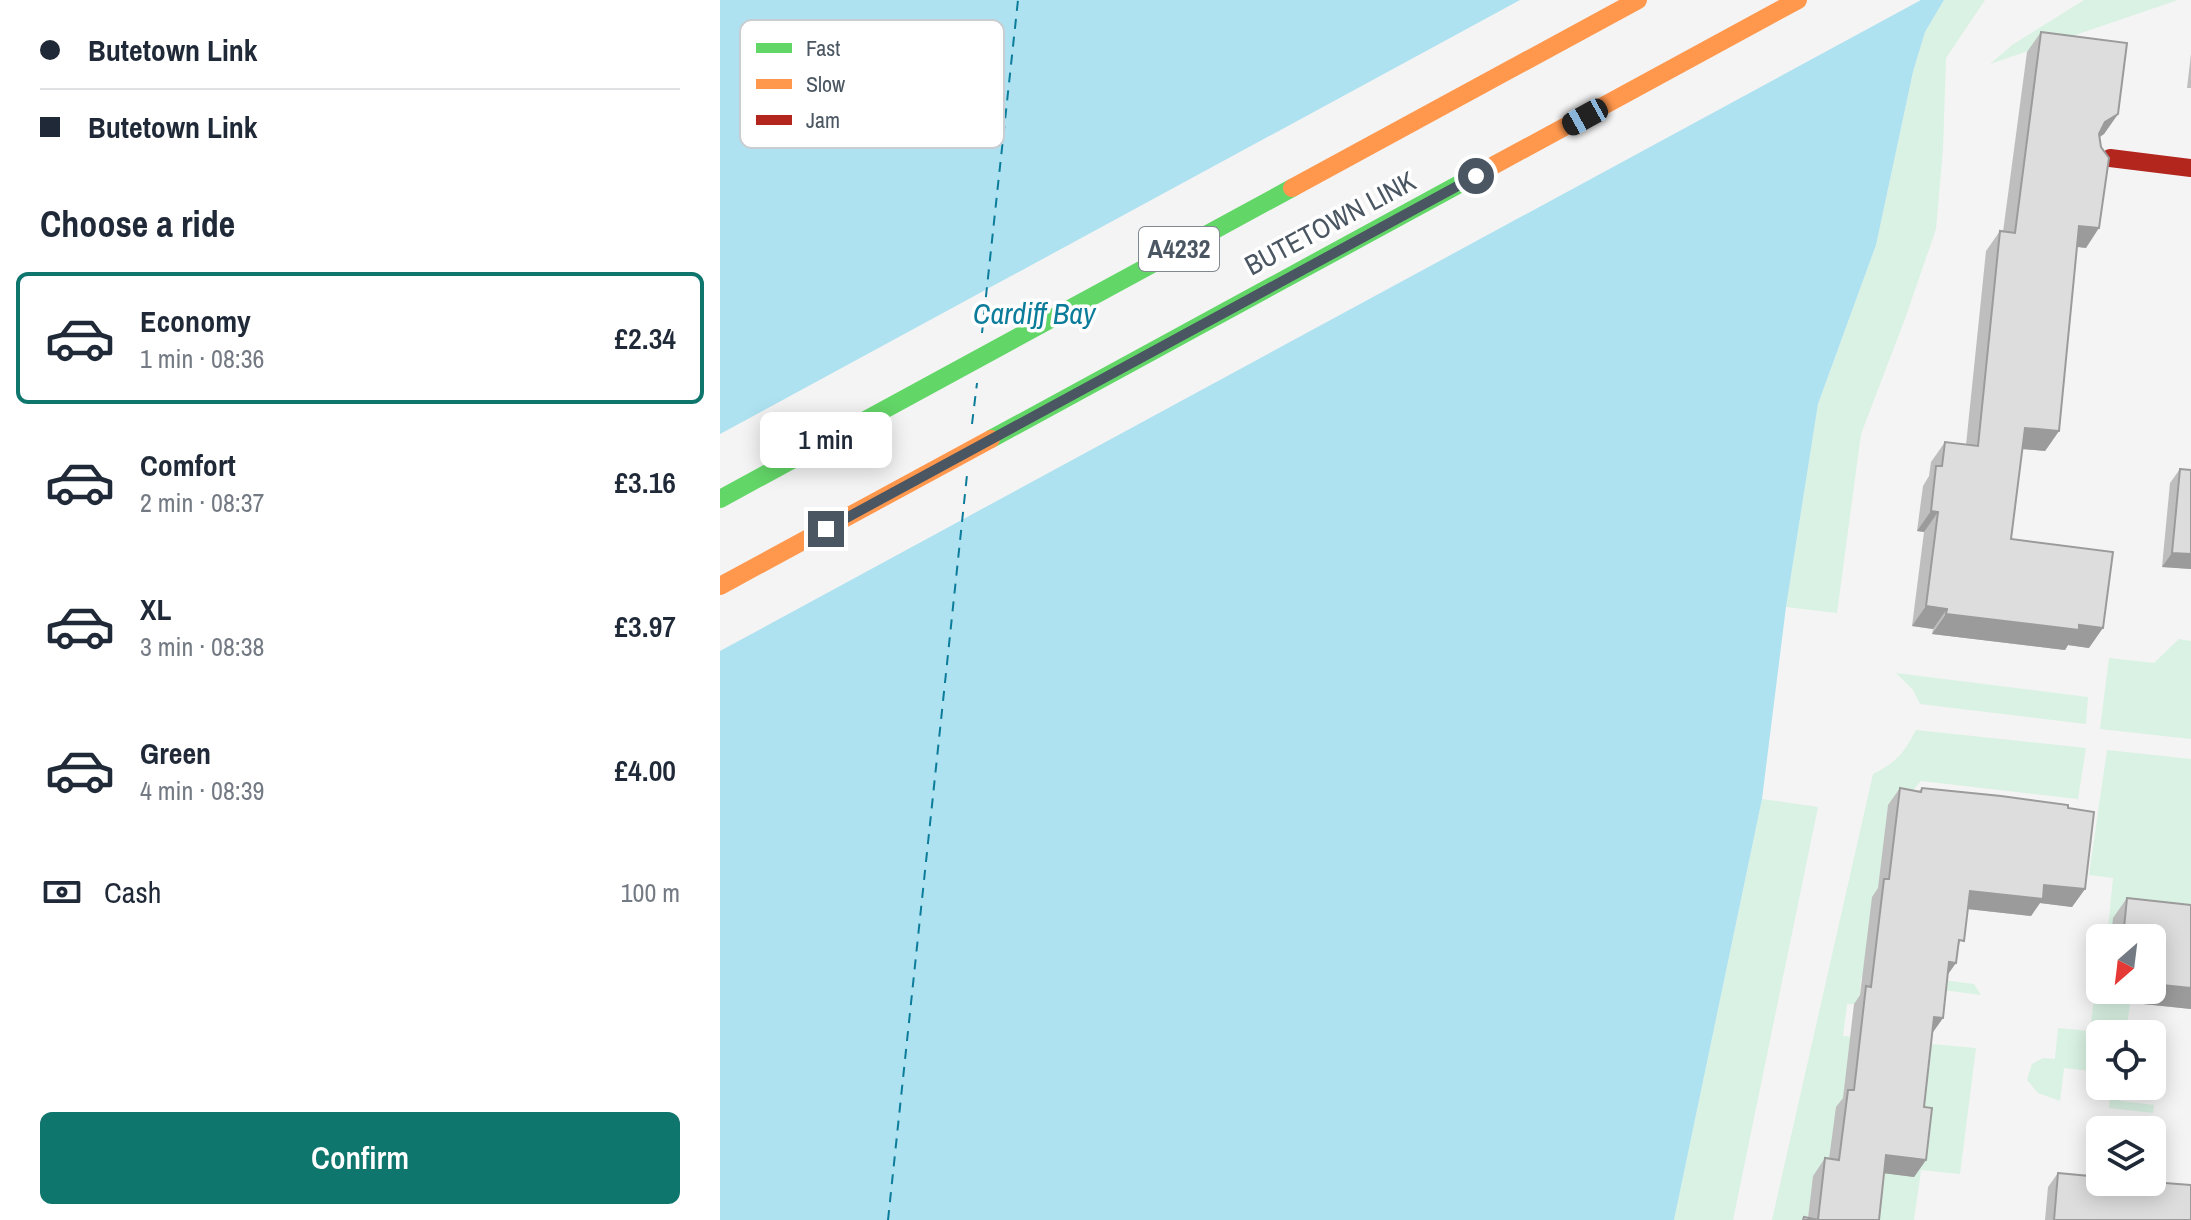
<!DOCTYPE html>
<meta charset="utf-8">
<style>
:root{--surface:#fff;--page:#f2f2f3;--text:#1f2937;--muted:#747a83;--line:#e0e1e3;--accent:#0f766e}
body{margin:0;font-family:"Archivo Narrow",sans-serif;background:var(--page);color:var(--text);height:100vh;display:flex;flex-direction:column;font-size:30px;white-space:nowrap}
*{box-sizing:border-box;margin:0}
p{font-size:26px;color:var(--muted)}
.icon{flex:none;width:44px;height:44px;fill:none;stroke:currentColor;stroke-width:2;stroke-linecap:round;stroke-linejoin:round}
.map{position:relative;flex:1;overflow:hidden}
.drawer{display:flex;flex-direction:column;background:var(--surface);width:720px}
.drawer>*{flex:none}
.hud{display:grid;align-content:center;height:176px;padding:0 40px;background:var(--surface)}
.needle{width:52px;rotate:208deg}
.tools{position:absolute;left:1366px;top:924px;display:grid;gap:16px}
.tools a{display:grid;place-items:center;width:80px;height:80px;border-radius:12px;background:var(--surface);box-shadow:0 4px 20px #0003;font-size:40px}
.end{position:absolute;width:36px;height:36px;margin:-18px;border:10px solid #4a5661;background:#fff;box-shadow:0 0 0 4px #fff}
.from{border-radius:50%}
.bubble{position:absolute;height:56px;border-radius:12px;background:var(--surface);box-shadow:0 4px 20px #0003;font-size:26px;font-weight:600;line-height:56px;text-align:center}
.car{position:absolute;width:24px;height:48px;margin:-24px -12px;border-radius:10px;box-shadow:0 0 6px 2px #0007;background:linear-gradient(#222 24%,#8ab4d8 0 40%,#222 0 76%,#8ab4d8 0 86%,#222 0)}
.hud b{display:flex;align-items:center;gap:28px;height:76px;font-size:30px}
.hud b+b{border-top:2px solid var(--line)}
.hud i{width:20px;height:20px;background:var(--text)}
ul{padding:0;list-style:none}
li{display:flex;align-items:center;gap:24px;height:132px;margin:0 16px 12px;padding:0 24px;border:4px solid transparent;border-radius:12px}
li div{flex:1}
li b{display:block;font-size:30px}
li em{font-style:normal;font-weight:600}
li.current{border-color:var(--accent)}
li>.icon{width:72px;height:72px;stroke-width:1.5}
h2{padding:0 40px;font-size:36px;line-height:96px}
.pay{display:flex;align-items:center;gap:20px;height:88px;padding:0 40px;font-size:30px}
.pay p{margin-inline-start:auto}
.primary-button{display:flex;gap:16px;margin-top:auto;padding:16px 40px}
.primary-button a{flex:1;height:92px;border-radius:12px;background:var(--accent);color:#fff;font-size:32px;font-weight:600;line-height:92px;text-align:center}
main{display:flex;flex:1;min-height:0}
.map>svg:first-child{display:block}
</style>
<main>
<section class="drawer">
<div class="hud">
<b><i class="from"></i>Butetown Link</b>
<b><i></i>Butetown Link</b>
</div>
<h2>Choose a ride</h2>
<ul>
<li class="current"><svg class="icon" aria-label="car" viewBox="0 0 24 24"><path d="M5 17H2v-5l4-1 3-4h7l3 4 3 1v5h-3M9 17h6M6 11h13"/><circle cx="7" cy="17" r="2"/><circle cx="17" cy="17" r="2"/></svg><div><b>Economy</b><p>1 min · 08:36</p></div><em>£2.34</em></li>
<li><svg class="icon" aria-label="car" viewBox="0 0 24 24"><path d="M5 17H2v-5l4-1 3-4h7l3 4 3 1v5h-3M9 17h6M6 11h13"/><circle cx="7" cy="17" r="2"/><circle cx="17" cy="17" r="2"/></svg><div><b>Comfort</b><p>2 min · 08:37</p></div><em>£3.16</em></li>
<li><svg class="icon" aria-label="car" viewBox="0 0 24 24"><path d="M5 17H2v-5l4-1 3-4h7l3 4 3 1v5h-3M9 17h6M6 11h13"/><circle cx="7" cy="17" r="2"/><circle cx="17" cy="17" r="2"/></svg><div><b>XL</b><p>3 min · 08:38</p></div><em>£3.97</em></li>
<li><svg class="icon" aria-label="car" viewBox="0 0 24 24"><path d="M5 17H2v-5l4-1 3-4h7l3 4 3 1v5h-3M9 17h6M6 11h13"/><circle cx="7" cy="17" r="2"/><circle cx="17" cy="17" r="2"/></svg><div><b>Green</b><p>4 min · 08:39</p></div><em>£4.00</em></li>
</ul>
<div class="pay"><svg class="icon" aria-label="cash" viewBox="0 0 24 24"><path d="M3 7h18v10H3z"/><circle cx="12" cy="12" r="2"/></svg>Cash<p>100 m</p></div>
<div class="primary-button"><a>Confirm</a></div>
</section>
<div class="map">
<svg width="1471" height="1220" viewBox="0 0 1471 1220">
<rect width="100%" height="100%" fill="#f4f4f4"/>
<g fill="#d9f2e3">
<path d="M1224,0H1265L1226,58L1223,149L1216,229L1186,316L1141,434L1117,613L1066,607L1098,404L1156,245L1193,72L1205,32Z"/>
<path d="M1364,0H1458L1270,64L1292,45Z"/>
<path d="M1459,639L1471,641V739L1380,729L1389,658L1434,663Z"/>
<path d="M1176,673L1368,697L1366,724L1200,704L1193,690Z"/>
<path d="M1196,730L1366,748L1358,799L1201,781L1178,807L1168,806L1149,971L1254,984L1261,995L1216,989V986L1141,978L1139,1004H1127L1123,1036L1256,1048L1240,1174L1201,1170L1194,1220H1133L1093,1176L1088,1220H1052L1153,774C1177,762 1184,753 1196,730Z"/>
<path d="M1387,750L1471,759V936L1392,928L1391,938H1387L1393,878L1369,875Z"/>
<path d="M1042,799L1098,807L1013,1220H954Z"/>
<path d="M1382,990H1386L1385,1000L1410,1003L1406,1034H1380V1072L1344,1068L1340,1101L1318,1093L1307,1080L1312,1064L1323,1058L1335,1059L1338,1028L1370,1031L1374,999L1381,1000Z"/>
<path d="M1391,1086H1401L1400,1101L1434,1105L1433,1113L1389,1108Z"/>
</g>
<path fill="#aee2f0" d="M0,0H1224L1205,32L1193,72L1156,245L1098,404L1066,607L1042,799L954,1220H0Z"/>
<path fill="#f4f4f4" d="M800,0H1201L0,651V434Z"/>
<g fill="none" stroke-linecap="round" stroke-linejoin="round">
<g stroke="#0c7c9b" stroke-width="2" stroke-dasharray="10 8" stroke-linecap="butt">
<path d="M262,333L298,0"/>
<path d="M252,424L257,383"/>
<path d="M168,1220L247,475"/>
</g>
<g stroke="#63d668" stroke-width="18">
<path d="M271,439L767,169"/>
<path d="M0,499L572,188"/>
</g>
<g stroke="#ff974d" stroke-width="18">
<path d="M767,169L1078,0"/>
<path d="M572,188L918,0"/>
<path d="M0,586L271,439"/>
</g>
<path stroke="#b3261e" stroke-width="18" d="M1390,158L1471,168"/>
</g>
<g fill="#bebebf">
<path d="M1321,32L1398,114L1384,134L1380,137L1366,248L1357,247L1339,431L1325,451L1302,449L1291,539L1369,648L1348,645L1345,650L1212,634L1213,629L1192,626L1204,532L1197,531L1203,486L1209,476L1211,462L1225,442L1246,445L1266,251L1280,231L1283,232L1307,52Z"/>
<path d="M1471,54V88H1467Z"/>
<path d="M1460,469L1471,569L1442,567L1450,483Z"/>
<path d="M1180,788L1199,791L1202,788L1348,808L1365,889L1352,907L1320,903L1311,916L1248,909L1238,949L1228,974L1223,1018L1212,1033L1204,1107L1206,1160L1194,1177L1164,1173L1159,1220H1082L1084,1217L1088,1218L1093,1176L1105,1158L1109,1159L1116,1107L1123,1098L1134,1004L1140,995L1152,897L1158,888L1168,805Z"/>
<path d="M1407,898L1471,905V1009L1385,1000L1386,990H1432V938H1391L1393,918Z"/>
<path d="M1338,1173L1471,1220H1325L1328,1187Z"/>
</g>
<g fill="#9b9b9b">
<path d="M1398,114L1384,134L1371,142L1385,122Z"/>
<path d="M1359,226L1379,228L1366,248L1345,245Z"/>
<path d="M1305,428L1339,431L1325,451L1291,448Z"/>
<path d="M1211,511L1218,512L1204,532L1197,531Z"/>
<path d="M1452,553L1471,554V569L1442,567Z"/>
<path d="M1206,606L1227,609L1213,629L1192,626Z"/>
<path d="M1226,614L1359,625L1383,628L1369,648L1348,645L1345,650L1212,634Z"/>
<path d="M1324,885L1365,889L1352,907L1320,903L1311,916L1238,908L1250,891Z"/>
<path d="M1229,962L1236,963L1224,980Z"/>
<path d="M1432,984L1471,988V1009L1385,1000L1392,990H1432Z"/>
<path d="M1214,1017L1223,1018L1211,1035Z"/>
<path d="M1166,1155L1206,1160L1194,1177L1154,1172Z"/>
</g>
<g fill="#ddddde" stroke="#9b9b9b" stroke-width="2">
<path d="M1321,32L1407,43L1398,114L1385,122L1379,134L1381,147L1389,158L1379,228L1359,226L1339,431L1305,428L1291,539L1393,552L1383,628L1359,625V630L1226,614L1227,609L1206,606L1218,512L1211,511L1216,466H1222L1225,442L1258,446L1280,231L1295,233Z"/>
<path d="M1460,469L1471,470V554L1452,553Z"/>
<path d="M1180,788L1201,792L1202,788L1281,796L1348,805V808L1374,812L1365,889L1324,885L1323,899L1250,891L1244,941L1239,940L1236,963L1229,962L1223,1018L1214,1017L1204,1107L1212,1108L1206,1160L1166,1155L1159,1220H1083L1084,1217L1098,1220L1105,1158L1119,1160L1128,1090H1134L1146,986L1151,987L1164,879H1169Z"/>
<path d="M1407,898L1471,905V988L1432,984V938H1403Z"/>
<path d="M1338,1173L1380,1177V1182H1432L1471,1185V1220H1334Z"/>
</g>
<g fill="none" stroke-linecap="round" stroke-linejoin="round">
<path stroke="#4a5661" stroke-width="10" d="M106,529L756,176"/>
</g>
<g text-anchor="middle" stroke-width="7" stroke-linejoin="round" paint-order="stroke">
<rect fill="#fff" stroke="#808990" stroke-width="2" x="419" y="227" width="80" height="44" rx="6"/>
<g font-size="26" font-weight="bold" fill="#4a5661">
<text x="459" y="258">A4232</text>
</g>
<g font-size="28" fill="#4a5661" stroke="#fff">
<text transform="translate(610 223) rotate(-28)" y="10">BUTETOWN LINK</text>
</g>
<g font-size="30" font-style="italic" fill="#0c7c9b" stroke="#fff">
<text x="314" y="324">Cardiff Bay</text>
</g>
</g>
<rect x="20" y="20" width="264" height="128" rx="12" fill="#fff" stroke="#c9ccd0" stroke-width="2"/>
<rect x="36" y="43" width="36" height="10" fill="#63d668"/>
<rect x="36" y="79" width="36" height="10" fill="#ff974d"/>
<rect x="36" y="115" width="36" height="10" fill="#b3261e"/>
<g font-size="22" fill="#4a5661">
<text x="86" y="56">Fast</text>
<text x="86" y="92">Slow</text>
<text x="86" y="128">Jam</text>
</g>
</svg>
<div class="tools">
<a><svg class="needle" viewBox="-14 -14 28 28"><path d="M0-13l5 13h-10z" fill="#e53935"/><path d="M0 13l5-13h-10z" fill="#747a83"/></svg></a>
<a><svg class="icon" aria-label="locate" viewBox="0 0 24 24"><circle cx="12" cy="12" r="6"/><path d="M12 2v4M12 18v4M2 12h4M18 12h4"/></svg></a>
<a><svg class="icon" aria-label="layers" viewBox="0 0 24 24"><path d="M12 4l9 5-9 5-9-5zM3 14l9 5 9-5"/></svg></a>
</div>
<i class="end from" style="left:756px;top:176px"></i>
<i class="end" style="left:106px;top:529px"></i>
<div class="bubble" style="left:40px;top:412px;width:132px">1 min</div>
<i class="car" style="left:865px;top:117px;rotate:241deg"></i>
</div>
</main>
